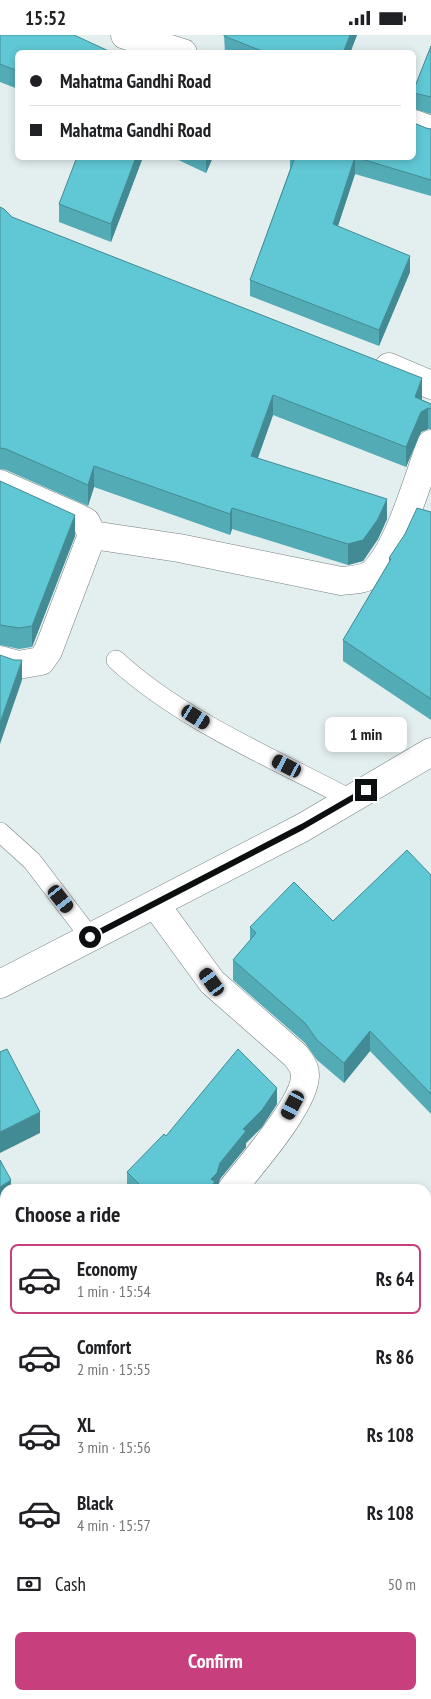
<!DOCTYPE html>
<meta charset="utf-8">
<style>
:root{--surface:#fff;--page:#f2f2f2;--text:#202124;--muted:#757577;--line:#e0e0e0;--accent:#c73f7d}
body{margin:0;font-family:"PT Sans Narrow",sans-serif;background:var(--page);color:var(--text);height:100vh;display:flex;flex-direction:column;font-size:19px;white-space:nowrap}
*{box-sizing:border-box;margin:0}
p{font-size:16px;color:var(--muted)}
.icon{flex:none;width:28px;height:28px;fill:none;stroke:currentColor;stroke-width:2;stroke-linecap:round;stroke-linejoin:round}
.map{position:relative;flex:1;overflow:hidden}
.details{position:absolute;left:0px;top:1149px;width:431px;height:516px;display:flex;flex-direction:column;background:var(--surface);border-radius:15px 15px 0 0;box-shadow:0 2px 8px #0003}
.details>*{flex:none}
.hud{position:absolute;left:15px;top:15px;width:401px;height:110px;border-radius:8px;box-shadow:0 2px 8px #0003;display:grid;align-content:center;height:110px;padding:0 15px;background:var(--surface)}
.end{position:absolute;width:22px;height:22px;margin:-11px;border:6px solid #0c0f10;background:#fff;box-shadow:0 0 0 2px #fff}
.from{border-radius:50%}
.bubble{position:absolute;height:35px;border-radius:8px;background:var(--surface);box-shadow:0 2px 8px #0003;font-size:16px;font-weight:800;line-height:35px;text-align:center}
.car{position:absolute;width:15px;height:30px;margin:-15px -8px;border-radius:6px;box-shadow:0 0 4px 1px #0007;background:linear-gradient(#222 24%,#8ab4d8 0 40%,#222 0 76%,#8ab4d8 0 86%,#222 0)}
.hud b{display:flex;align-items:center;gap:18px;height:48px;font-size:19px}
.hud b+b{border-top:1px solid var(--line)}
.hud i{width:12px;height:12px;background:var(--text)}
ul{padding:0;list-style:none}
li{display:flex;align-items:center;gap:15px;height:70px;margin:0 10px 8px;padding:0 5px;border:2px solid transparent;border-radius:8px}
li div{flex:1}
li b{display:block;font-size:19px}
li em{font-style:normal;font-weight:800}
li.on{border-color:var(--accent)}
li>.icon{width:45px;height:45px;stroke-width:1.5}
h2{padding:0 15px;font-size:22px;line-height:60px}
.pay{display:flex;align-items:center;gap:12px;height:55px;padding:0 15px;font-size:19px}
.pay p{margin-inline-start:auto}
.primary-button{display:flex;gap:10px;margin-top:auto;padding:10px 15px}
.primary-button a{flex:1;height:58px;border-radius:8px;background:var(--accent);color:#fff;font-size:20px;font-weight:800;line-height:58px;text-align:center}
.status{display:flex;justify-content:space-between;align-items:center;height:35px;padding:0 25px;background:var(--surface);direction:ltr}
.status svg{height:14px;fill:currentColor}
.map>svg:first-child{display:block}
</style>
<div class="status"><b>15:52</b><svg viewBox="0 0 49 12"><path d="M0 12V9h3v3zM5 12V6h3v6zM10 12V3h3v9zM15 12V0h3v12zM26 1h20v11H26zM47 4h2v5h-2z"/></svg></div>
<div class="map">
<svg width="431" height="1664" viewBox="0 0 431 1664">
<rect width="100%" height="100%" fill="#e3eeef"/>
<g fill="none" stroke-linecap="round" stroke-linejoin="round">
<g stroke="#768081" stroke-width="20">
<g id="lane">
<path d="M116,625C181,685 273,723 350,764"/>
<path d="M0,797L32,826L90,902"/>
</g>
</g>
<g stroke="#768081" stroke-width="29">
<g id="street">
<path d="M125,0L183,18"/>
<path d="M414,89L431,95"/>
<path d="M389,332L431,350"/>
<path d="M0,449L74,481L86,487L92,500L48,616L41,626L18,630L0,625"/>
<path d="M92,500L179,513L341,546C352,545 366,545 374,537C399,513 418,443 431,409"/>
<path d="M155,869L212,947L295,1020C300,1026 305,1032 305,1040C306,1068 250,1131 232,1154"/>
</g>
</g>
<g stroke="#768081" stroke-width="29">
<g id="secondary">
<path d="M0,949L302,793L431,717"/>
<path d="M426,1548L431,1541"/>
<path d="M350,1664L353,1660"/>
</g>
</g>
<use href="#lane" stroke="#fff" stroke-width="19"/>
<use href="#street" stroke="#fff" stroke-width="28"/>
<use href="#secondary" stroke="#fff" stroke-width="28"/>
</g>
<g fill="#53abb6">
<path d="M0,0L18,18V54L0,47Z"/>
<path d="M224,0H357L350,18H225Z"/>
<path d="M431,11V79L414,74V54Z"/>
<path d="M426,93L431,94V161L355,139L338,191L410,237L379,311L250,261V245L290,134V124Z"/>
<path d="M143,122L111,207L59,187V169Z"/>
<path d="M172,122H213L206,138Z"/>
<path d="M0,172L12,182L422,363V365L431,369V394H428L421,397L406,432L273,380L258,423L387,484L378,504L363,526L348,530L232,494L230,500L94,452L88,471L6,435L0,434Z"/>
<path d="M0,446L75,501L32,612L19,614L0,610Z"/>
<path d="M431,477V685L343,626V605L389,527V523Z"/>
<path d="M431,840V1079L370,1016L344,1048L317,1025L305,1008L233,945V925L250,906V892L333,886Z"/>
<path d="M277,1069L262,1092L246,1108V1112L220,1144L217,1154H127V1137L166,1101Z"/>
<path d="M426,1192L431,1195V1307L426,1304Z"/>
<path d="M0,1405L5,1408V1627L0,1624Z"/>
</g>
<g fill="#438b94">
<path d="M350,0H357L350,18H343Z"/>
<path d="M136,122H143L111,207V189Z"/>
<path d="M206,122H213L206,138Z"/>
<path d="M355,122V139L333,206V189Z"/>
<path d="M410,221V237L379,311V295Z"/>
<path d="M422,343V363L415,382V362Z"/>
<path d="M273,360V380L251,442V421Z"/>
<path d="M428,373V394L421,397L406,432V412L421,377Z"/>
<path d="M94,431V452L88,471V450Z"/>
<path d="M387,464V484L378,504L363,526L348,530V509Z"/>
<path d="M232,473V494L230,500V479Z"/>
<path d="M75,480V501L32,612V591Z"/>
<path d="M22,625V645L0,709V688Z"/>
<path d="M370,996V1016L344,1048V1028Z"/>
<path d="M277,1053V1069L262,1092L246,1108V1112L220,1144L217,1154H208L211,1144L220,1128L243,1094Z"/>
<path d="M40,1077V1098L0,1118V1097Z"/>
<path d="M11,1145V1154H5V1170L0,1172V1152Z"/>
<path d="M306,1660H319L317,1664H304Z"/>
</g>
<g fill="#60c7d4" stroke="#438b94">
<path d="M0,0H74L113,18H18V36L0,29Z"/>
<path d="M224,0H350L343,18H267L224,1Z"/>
<path d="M431,11V62L414,58V54Z"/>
<path d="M414,88L426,93L431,94V145L355,122H414Z"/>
<path d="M77,122H136L111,189L59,169Z"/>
<path d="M291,122H355L333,189L410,221L379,295L250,245L294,125L290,124Z"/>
<path d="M0,172L4,174L12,182L422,343L415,362L431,369V374L428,373L421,377L406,412L273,360L251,421L387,464L378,484L363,505L348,509L232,473L230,479L94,431L88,450L6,414L0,413Z"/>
<path d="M0,446L75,480L32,591L19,593L0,590Z"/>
<path d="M417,473L431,477V664L343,605L391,524L389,523L405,499Z"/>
<path d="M0,620L14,625H22L0,688Z"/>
<path d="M407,815L431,840V1059L370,996L344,1028L317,1005L305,988L233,925L256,898L250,892L294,847L333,886Z"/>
<path d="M7,1014L40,1077L0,1097V1017Z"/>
<path d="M238,1014L277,1053L262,1075L243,1094L246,1096L220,1128L217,1138L211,1144L215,1147L208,1154H144L127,1137L164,1099L166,1101Z"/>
<path d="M0,1125L11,1145L0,1152Z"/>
<path d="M426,1192L431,1195V1288L426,1285Z"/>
<path d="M0,1405L5,1408V1606L0,1603Z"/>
<path d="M17,1660H306L304,1664H15Z"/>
</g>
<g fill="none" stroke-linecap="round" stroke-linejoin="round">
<path stroke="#0c0f10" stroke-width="6" d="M90,902L302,792L366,755"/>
</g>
</svg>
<i class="end from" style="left:90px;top:902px"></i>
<i class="end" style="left:366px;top:755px"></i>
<div class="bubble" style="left:325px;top:682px;width:82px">1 min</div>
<i class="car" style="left:196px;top:682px;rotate:123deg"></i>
<i class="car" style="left:287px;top:731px;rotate:297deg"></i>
<i class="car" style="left:61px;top:864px;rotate:142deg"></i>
<i class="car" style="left:212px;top:947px;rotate:324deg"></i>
<i class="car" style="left:293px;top:1070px;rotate:208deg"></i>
<div class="hud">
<b><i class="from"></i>Mahatma Gandhi Road</b>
<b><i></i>Mahatma Gandhi Road</b>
</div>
<section class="details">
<h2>Choose a ride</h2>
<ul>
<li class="on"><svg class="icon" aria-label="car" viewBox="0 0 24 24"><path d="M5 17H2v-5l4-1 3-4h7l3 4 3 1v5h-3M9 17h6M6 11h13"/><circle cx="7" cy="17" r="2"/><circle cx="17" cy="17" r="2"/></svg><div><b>Economy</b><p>1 min · 15:54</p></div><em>Rs 64</em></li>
<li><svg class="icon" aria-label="car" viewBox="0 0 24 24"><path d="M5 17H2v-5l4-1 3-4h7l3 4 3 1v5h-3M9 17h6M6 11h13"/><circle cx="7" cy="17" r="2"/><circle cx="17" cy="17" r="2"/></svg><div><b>Comfort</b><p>2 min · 15:55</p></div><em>Rs 86</em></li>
<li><svg class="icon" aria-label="car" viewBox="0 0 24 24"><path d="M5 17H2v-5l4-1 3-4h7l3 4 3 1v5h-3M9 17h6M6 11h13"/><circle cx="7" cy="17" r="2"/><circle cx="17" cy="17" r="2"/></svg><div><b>XL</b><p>3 min · 15:56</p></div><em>Rs 108</em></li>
<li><svg class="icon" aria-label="car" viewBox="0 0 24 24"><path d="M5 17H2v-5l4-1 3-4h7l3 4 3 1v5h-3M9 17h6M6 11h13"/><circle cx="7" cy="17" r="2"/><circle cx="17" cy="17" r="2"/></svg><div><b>Black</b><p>4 min · 15:57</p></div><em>Rs 108</em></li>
</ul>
<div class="pay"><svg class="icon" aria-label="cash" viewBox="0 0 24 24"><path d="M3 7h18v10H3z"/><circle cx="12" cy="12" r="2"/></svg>Cash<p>50 m</p></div>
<div class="primary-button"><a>Confirm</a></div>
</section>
</div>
